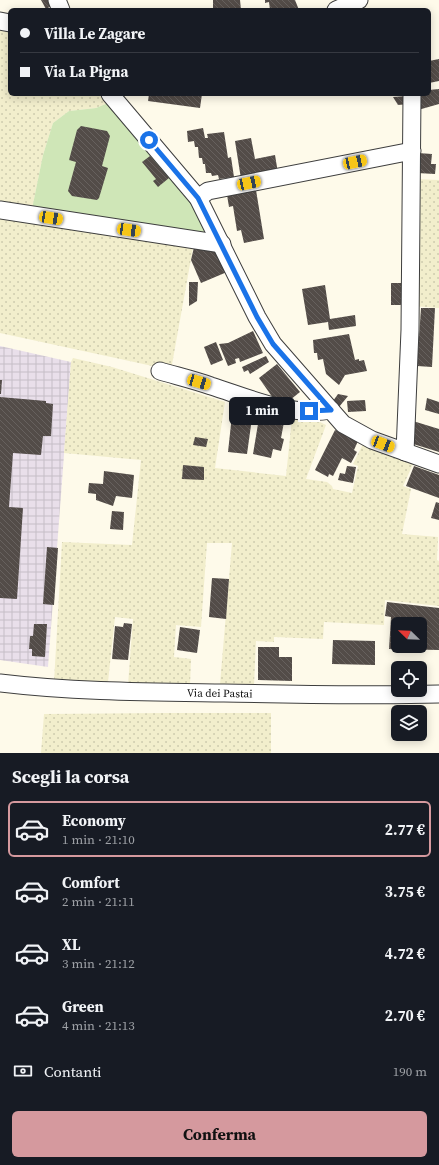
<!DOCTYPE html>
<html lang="it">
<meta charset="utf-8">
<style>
:root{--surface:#171b24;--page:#242831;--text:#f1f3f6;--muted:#9ea1a6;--line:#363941;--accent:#d5999e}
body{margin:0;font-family:"Source Serif 4",serif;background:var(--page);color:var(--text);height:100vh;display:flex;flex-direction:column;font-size:15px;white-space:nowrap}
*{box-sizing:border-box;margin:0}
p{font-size:13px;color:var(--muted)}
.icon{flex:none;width:22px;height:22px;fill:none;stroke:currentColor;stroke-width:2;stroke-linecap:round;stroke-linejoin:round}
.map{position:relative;height:753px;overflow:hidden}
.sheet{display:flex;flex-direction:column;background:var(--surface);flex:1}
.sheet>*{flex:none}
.hud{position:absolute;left:8px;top:8px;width:423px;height:88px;border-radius:6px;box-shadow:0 2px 10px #0003;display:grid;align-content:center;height:88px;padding:0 12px;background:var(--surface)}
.needle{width:26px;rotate:293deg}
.controls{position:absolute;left:391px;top:617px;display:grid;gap:8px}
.controls a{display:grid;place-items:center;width:36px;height:36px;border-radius:6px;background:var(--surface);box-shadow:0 2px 10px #0003;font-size:20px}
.end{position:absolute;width:18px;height:18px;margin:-9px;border:5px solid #1a73e8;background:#fff;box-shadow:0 0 0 2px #fff}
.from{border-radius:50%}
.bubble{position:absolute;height:28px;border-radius:6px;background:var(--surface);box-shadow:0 2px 10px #0003;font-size:13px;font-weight:700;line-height:28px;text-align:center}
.car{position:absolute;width:12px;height:24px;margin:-12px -6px;border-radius:5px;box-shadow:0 0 3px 1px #0007;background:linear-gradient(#f5c518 24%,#345 0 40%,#f5c518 0 76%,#345 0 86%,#f5c518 0)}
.hud b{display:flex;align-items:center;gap:14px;height:38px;font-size:15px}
.hud b+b{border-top:1px solid var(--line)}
.hud i{width:10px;height:10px;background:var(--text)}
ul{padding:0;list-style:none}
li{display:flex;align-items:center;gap:12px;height:56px;margin:0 8px 6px;padding:0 4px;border:2px solid transparent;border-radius:6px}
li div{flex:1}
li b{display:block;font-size:15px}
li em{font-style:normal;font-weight:700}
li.current{border-color:var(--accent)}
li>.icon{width:36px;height:36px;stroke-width:1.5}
h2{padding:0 12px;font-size:18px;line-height:48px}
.pay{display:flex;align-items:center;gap:10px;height:44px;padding:0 12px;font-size:15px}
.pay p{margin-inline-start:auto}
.primary-button{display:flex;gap:8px;margin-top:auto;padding:8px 12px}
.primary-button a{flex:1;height:46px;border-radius:6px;background:var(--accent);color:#111;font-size:16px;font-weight:700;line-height:46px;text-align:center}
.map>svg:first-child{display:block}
</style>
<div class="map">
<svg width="439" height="753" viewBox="0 0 439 753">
<defs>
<pattern id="industrial-grid" width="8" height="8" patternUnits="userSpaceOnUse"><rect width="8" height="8" fill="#e9dfea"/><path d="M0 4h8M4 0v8" fill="none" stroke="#c6bec7"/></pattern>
<pattern id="farmland-dots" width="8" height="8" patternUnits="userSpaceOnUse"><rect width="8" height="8" fill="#f2eecc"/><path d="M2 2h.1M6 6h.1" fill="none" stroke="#cecbae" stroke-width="1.8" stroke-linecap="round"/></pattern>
<pattern id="building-back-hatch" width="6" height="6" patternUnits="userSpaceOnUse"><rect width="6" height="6" fill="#534c48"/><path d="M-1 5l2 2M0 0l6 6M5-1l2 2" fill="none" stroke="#67615e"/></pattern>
</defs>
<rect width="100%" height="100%" fill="#fefaea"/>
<path fill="url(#industrial-grid)" d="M0,346L71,362L48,667L0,660Z"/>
<g fill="url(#farmland-dots)">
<path d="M0,27L10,30V94H101L108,103L96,108L69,111L53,123L43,155L32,209L0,205Z"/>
<path d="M416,179L439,180V308L412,306Z"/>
<path d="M0,212L194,242L171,370L0,333Z"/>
<path d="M73,358L112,367L225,402L215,468L286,476L292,418L316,420L326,425L306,479L327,482L332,486L333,489L352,493L358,466L353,464L364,442L414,462L403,486L411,489L402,534L438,537L437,560L439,561V606L385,600L384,625L324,622L323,639L274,637V642L256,641L254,686L220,684L232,543H207L201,627L176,625L174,657L191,659L190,686L128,685L133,619L115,617L108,682H54L62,542L132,545L141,460L64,453L71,362Z"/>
<path d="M166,713H271V753H41L44,714Z"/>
</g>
<path fill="#cfe6b7" d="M108,103L191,198L211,237L32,209L43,155L53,123L69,111L96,108Z"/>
<g fill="url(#building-back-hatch)" fill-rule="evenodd">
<path d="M41,0H53L55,4L46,9Z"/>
<path d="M213,0H240L241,10H213Z"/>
<path d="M265,0H295L299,10H270L269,2L265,3Z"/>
<path d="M439,59V81L429,83V61Z"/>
<path d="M439,89V104L418,110L415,94H429V90Z"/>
<path d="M149,94H202L200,108L148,101Z"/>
<path d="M408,96L409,104L398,105L393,97Z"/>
<path d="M81,126L107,131L110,136L102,166L108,168L99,198L97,200L72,196L68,191L76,162L69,160L77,130Z"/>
<path d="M203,128L205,138H208L207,134L224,132L228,158L231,157L234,177L219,179L218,175L212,176L211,173H206L205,164H203L202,158H199L198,147H195L194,141L188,142L187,131Z"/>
<path d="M251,138L255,159L275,155L278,173L241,179L235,141Z"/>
<path d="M418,153L432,154L431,164H436L435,174L417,173Z"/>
<path d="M150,156L169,178L158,187L153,181L156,179L142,162Z"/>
<path d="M256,190L264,239L244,243L241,230L237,231L233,206L229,207L227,195Z"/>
<path d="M195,243L215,246L227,272L201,283L191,260Z"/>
<path d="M189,282H198L197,301L189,306Z"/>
<path d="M391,283H404L403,305H391Z"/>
<path d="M325,285L330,319L355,315L356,326L329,330L328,322L308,325L302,289Z"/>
<path d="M421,308H435L432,367L417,366Z"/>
<path d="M253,331L263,353L240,362L239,358L235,359L236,363L228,366L219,344L228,343Z"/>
<path d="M349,334L355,360L359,359V361L364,360L367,371L345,375L339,385L326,374L323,359L318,360L317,353H314L313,340Z"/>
<path d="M216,342L223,360L211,365L204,347Z"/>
<path d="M266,356L269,362L250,374L248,370L244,372L242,367Z"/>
<path d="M277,364L300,392L280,408L259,378Z"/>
<path d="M0,380H2L1,394H0Z"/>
<path d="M338,394L348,396L339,407L333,401Z"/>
<path d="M0,397L46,401V403L53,404L51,436H43L41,455L13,453L9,507L23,508L17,599L0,598Z"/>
<path d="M427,398L439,402V414L425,410Z"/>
<path d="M365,400L366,411L348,412L347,401Z"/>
<path d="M232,415L252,418L247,454L228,452Z"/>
<path d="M259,418L284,422L281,438L284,439L281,451L273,449L271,458L253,454Z"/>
<path d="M413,421L439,429V452L410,443Z"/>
<path d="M335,430L358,441L354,450L357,452L351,463L342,458L333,476L329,474L328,477L315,470Z"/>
<path d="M195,437L208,439L206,447L193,445Z"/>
<path d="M183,465L204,467V480L182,479Z"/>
<path d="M347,466L356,467L353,483L338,480L340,473L345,474Z"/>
<path d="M414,466L439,475V498L406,486Z"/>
<path d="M104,471L134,475L132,498L116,496L113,506L96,500V494L88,493L89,483L103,484Z"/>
<path d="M436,502L439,503V520L431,518Z"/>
<path d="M112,511L124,512L123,530L110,529Z"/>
<path d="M47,547L58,548L54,605L43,604Z"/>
<path d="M212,578L229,579L226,619L209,617Z"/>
<path d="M387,602L439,608V650L389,649L391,617L385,616ZM398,624H420V646H398Z"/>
<path d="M124,623L132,624L128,660L112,659L115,626L123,627Z"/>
<path d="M34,624H47L45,657L32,656V649H29L30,636H33Z"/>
<path d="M180,627L200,630L197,653L177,650Z"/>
<path d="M333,640L375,641V665L332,664Z"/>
<path d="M258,647H279V657H292V681L258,680Z"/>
</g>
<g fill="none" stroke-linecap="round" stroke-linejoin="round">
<g stroke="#3e3e3e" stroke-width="19">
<g id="minor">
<path d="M57,0L61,10"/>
<path d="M336,10L359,0"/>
<path d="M0,21L10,23"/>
<path d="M110,94L198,198L257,317L273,344L343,424L372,440L439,464"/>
<path d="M198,198L208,191L412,151"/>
<path d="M0,210L222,244"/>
<path d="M160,371C177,376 194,380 211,386C249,398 290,417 331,410"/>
<path d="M405,452L410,330L412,94"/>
<path id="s1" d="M0,683C74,692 149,692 224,693C296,694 367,696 439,694"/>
</g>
</g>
<use href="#minor" stroke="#fff" stroke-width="17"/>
</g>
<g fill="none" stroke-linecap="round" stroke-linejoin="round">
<path stroke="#1a73e8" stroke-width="5" d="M149,140L198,198L257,317L273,344L331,410L309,411"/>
</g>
<g text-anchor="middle" stroke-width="4" stroke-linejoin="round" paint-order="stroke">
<g font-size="11" fill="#0b0b0b" stroke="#fff">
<text dy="4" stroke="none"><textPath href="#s1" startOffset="220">Via dei Pastai</textPath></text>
</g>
</g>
</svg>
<div class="controls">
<a><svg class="needle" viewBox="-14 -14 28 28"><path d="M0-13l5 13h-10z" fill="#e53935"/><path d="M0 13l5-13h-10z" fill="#9ea1a6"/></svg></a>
<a><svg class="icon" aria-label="locate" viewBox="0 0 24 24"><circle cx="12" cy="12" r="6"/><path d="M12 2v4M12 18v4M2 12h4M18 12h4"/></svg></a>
<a><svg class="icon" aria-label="layers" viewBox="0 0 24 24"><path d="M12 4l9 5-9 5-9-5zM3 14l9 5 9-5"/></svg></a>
</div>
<i class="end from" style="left:149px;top:140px"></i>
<i class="end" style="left:309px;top:411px"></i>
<div class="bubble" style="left:229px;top:397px;width:66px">1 min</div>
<i class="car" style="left:355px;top:162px;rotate:78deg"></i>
<i class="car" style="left:249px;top:183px;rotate:78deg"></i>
<i class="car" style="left:51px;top:218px;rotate:99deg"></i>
<i class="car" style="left:129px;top:230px;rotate:98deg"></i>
<i class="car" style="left:199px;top:382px;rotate:106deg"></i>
<i class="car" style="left:383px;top:444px;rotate:111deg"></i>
<div class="hud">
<b><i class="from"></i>Villa Le Zagare</b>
<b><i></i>Via La Pigna</b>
</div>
</div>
<section class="sheet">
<h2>Scegli la corsa</h2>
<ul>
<li class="current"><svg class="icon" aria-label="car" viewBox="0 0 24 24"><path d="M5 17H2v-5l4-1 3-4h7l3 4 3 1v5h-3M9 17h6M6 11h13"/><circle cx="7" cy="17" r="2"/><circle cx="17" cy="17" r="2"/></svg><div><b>Economy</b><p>1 min · 21:10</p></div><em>2.77 €</em></li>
<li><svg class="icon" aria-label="car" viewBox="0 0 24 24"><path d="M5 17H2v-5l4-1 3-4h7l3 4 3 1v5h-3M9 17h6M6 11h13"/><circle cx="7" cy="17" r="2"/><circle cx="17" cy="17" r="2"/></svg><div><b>Comfort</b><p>2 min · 21:11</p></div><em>3.75 €</em></li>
<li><svg class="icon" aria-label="car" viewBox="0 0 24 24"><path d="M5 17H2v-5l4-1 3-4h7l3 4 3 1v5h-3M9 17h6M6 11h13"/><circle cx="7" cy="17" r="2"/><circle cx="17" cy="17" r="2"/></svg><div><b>XL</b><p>3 min · 21:12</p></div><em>4.72 €</em></li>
<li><svg class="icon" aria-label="car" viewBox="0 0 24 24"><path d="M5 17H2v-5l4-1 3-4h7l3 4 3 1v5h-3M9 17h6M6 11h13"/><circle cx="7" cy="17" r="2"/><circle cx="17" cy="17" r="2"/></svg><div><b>Green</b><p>4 min · 21:13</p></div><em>2.70 €</em></li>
</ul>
<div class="pay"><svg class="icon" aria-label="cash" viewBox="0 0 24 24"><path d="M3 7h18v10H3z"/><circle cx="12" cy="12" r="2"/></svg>Contanti<p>190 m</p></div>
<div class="primary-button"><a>Conferma</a></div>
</section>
